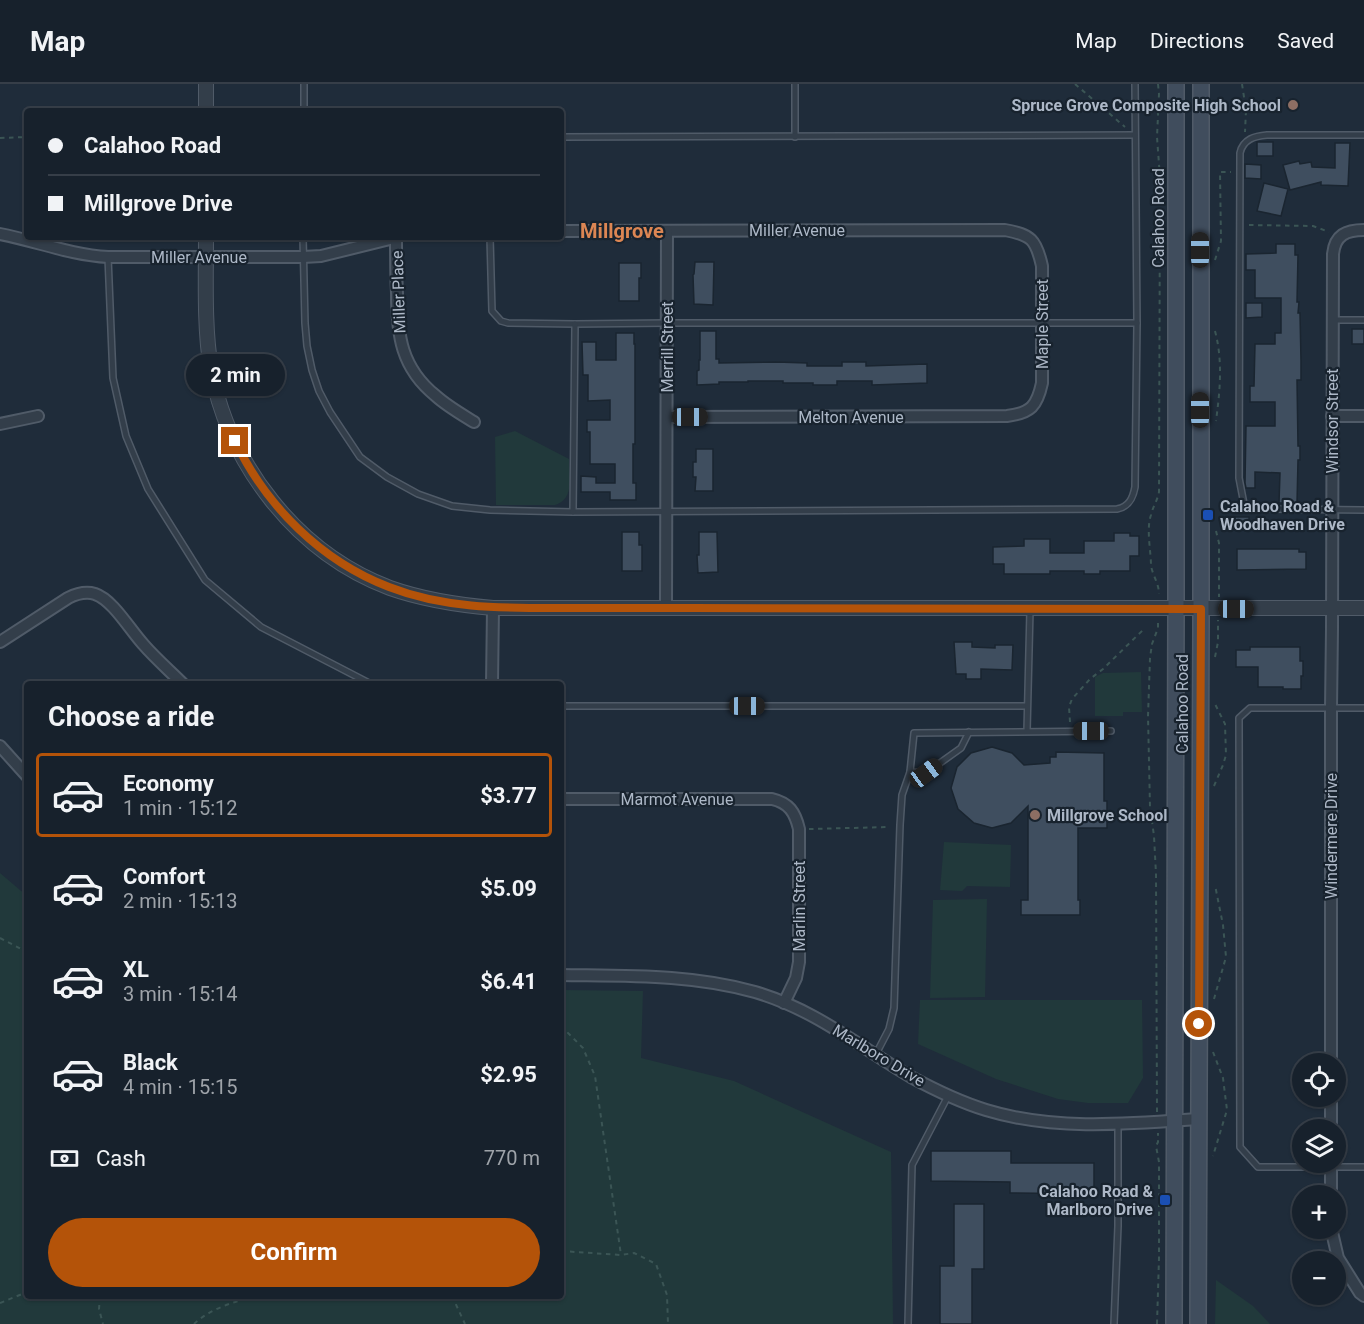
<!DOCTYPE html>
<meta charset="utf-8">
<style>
:root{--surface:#17212c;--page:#242e38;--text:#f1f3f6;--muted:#9ea3a9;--line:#363e48;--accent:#b45309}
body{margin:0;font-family:Roboto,sans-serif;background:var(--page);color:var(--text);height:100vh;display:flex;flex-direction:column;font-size:22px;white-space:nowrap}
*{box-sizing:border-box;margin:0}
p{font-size:20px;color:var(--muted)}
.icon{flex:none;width:33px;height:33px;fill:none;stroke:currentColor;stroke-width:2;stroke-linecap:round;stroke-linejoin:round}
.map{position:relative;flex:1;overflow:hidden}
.sheet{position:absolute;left:24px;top:597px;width:540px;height:618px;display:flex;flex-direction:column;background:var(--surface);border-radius:6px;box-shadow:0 2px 4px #0004,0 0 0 2px var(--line)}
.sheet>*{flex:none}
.hud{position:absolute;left:24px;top:24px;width:540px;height:132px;border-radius:6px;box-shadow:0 2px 4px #0004,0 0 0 2px var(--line);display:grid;align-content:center;height:132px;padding:0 24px;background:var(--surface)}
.controls{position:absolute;left:1292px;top:969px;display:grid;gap:12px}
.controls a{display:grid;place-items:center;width:54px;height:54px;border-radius:50%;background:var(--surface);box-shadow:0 2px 4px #0004,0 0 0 2px var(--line);font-size:30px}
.end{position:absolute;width:27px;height:27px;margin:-14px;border:8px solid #b45309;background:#fff;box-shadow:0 0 0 3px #fff}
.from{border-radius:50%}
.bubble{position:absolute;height:42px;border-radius:21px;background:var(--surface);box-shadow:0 2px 4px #0004,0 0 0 2px var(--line);font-size:20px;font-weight:700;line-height:42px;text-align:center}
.car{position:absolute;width:18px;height:36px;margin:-18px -9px;border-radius:8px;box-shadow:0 0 4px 2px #0007;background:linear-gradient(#222 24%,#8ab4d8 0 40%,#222 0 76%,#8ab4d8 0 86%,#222 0)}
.hud b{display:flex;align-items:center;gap:21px;height:57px;font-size:22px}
.hud b+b{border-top:2px solid var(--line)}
.hud i{width:15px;height:15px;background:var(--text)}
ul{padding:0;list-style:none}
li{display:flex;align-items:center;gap:18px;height:84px;margin:0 12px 9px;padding:0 12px;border:3px solid transparent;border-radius:6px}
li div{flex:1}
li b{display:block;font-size:22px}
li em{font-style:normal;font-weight:700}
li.on{border-color:var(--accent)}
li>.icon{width:54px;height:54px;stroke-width:1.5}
h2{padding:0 24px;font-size:27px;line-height:72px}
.pay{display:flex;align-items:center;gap:15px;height:66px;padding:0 24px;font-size:22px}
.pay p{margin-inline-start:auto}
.primary-button{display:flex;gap:12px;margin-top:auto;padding:12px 24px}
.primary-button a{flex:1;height:69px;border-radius:36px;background:var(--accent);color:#fff;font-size:24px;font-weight:700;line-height:69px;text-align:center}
header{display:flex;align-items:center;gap:36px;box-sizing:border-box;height:84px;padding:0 30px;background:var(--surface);border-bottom:2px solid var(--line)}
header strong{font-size:28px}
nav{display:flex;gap:33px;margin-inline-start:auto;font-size:21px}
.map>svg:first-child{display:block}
</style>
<header>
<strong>Map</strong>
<nav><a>Map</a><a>Directions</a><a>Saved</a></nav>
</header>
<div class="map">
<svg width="1364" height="1240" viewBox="0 0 1364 1240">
<rect width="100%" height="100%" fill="#1f2c3a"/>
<g fill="#21393b">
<path d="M515,347L569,375C569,392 575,415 555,421H496L495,353Z"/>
<path d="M1141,588L1142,628H1123V632H1095V593L1103,589Z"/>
<path d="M944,758L1011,761L1010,803L967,802L962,807L940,806Z"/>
<path d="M0,789L27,812V1212H561V906L643,907L641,974L734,997L891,1068L893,1240H0Z"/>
<path d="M987,815L985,913L930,914L933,816Z"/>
<path d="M920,916H1142L1143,994L1128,1019H1088L1058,1015L996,995L918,960Z"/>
<path d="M1216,1196L1253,1222L1270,1240H1215Z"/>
</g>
<g fill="#3f4e5f" stroke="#1a2530" stroke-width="1.5">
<rect x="1257" y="58" width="16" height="14"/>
<path d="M1335,59H1350L1348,102L1321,101V98L1290,106L1283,81L1299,77L1300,80L1311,78L1312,83L1335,84Z"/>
<path d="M1245,80L1261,81V95L1245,94Z"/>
<path d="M1264,99L1288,105L1281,132L1257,127Z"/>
<path d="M1276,160H1295V171H1298L1297,218H1299L1298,229H1300L1301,277V296H1297L1298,362H1300V376H1298L1297,419H1279L1280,389L1255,388V404H1246L1245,399L1246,342H1275V318H1250V302H1254L1255,260H1275V249H1281V214H1255V186H1246V170L1276,169Z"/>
<path d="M695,178H714L713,221L694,220L693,191L694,190Z"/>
<path d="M619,179H641V194H639V217H619Z"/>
<path d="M1246,219H1262V233L1246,234Z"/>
<rect x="1352" y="245" width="12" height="15"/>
<path d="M700,247H716V275H719V279L776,278L807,279V282H842V278H866V282L927,280V299L872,301V297H837V301H813V299H783V297H748V298H719V300L697,301V287L699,286V276H700Z"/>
<path d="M616,249H634V260H635V360H633V399H636V416H610V408H581V392L596,393V399H615V380H590V348H587V336H610V316L588,317V291H583L582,258H596V276H616Z"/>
<path d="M696,365H713V407H695L696,393H693V378H696Z"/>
<rect x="1234" y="433" width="15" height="13"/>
<path d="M622,448H639V461H642V487H622Z"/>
<path d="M699,448H717L718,488L698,489L697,471H699Z"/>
<path d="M1114,449H1130V452H1139V472H1130V487H1100V490H1084V487H1050V490H1004V480H993V463L1024,462V455H1050V469H1084V457H1114Z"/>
<path d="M1237,465H1299V468H1306V485L1237,486Z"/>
<path d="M954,558H972V563L995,564V561H1013L1012,586L981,585V595H966V590H956Z"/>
<path d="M1250,563H1300V577H1303V592H1301V605H1283V603H1258V583H1236V566H1250Z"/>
<path d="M992,663L1012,669L1024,681L1050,679V673H1056V668L1104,669V717H1107V744H1078V816H1080V831H1021V816H1028V722L1011,739L992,744L974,739L958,725L951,704L957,683L971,669Z"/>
<path d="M931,1067H1011V1079H1094V1110L1010,1109V1098L931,1097Z"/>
<path d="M954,1120H984V1185H972V1240H940V1182H954Z"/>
</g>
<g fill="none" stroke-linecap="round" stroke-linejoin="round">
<g stroke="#505b68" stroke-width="8">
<g id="service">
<path d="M304,0V27"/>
<path d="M795,0V53"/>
<path d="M1364,51H1267C1255,52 1243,55 1240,69L1239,394L1244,420L1265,425L1364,426"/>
<path d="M561,53L1135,51"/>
<path d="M303,153L305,239L307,262L312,286L319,307L330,328L360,373L387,393L418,410L452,422L490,426L573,428L1117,425C1129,423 1133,414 1135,403L1137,239L1135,0"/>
<path d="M490,153L492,227L501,237L508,239L575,240L667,239H1137"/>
<path d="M108,173L113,294L126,352L148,405L205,496L261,543L371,600"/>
<path d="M1333,236H1364"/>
<path d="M573,428L575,240"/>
<path d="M561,622H1027"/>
<path d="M1364,624H1250L1239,634L1240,1063L1258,1083H1364"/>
<path d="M1027,647L1030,526"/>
<path d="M910,688L926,689L961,664L969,648"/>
<path d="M876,970L889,945L894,924L900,741L902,711L910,688L914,649L1111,647"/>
<path d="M908,1240L912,1081L948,1012"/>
<path d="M1114,1240L1118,1142V1039"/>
</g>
</g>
<g stroke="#505b68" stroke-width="14">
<g id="minor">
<path d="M561,147L1005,146C1031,151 1036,155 1042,182V299C1037,322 1031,329 1007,332L667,333"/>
<path d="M0,150C36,157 71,171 108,173H303L321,172L398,153"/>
<path d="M396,154C396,172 396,190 397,209C397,251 401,284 436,312C447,322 461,330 474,338"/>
<path d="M1332,332H1364"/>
<path d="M0,340L38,332"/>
<path d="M666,523L667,147"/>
<path d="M0,558L68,514C76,510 85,507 95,510C113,516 130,546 143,560C155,574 170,587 183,600"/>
<path d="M492,600L493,524"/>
<path d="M0,662L27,692"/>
<path d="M561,715H772C789,719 795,728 799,745V878L796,894L784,919"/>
<path d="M561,891C626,892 692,890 755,908C816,926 858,962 911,993C935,1006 960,1018 986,1026C1054,1047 1129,1040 1199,1035"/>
<path d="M1331,980V624L1332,545L1333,170C1335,151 1346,146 1364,146"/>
<path d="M1331,1012V1046"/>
<path d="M1331,1078V1112"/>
<path d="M1331,1144L1338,1174L1360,1209L1364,1212"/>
</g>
</g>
<g stroke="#505b68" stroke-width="16">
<g id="tertiary">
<path d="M206,0V27"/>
<path d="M206,153C206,194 204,244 211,285C229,381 297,469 390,504C424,516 458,521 493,524H1364"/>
</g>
</g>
<g stroke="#505b68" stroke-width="18">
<g id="secondary">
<path d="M1174,1240L1176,525V0"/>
<path d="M1198,1240L1201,544V0"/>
</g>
</g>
<g stroke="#3b5555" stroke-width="2" stroke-dasharray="4.5 4.5" stroke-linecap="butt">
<path d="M1075,0L1125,43"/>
<path d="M1158,0L1159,10L1157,53L1160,94L1159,408C1157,418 1153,422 1151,431C1146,445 1151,467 1151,482C1153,492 1159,500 1159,510"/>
<path d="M1242,0L1246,26L1245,48"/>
<path d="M0,54L27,53"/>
<path d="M1249,141L1313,142L1329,148"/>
<path d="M1215,176L1221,157L1220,88H1231"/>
<path d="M1215,247C1223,277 1220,307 1216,337"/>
<path d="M1216,447L1219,459V513"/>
<path d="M1215,573L1218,558V536"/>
<path d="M1070,638L1069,623L1072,615L1090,595L1103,585L1145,544"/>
<path d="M1214,702L1223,681L1226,671L1225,640L1215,620"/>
<path d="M809,745L890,743"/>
<path d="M0,854L27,868"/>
<path d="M1214,915L1226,873L1223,841L1215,801"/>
<path d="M561,942L583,964L595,992L621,1171"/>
<path d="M1213,968L1223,994L1227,1026L1213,1072"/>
<path d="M1157,1028L1156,790L1154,752L1150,723L1148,632L1150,574L1152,560L1158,544V537"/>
<path d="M561,1167L621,1171L634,1169L656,1180L667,1211L668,1240"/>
<path d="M100,1212L99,1225L103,1240"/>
<path d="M452,1212L465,1240"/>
<path d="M0,1219L27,1208"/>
<path d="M194,1240C211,1224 236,1217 258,1212"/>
<path d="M1157,1240L1159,1174V1078L1156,1062L1158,1058V1049"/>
</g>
<use href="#service" stroke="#333e4a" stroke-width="5"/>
<use href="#minor" stroke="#333e4a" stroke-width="10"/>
<use href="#tertiary" stroke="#333e4a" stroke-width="14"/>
<use href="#secondary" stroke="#404d5d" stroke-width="15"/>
</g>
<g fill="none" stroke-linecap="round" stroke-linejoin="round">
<path stroke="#b45309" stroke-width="8" d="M235,357C266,422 321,477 389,503C445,525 504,524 563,524C606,524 649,524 693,524C862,524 1031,525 1201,525L1199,940"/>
</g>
<g fill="#8d6e63" stroke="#18232e" stroke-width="2">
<circle cx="1293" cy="21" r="6"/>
<circle cx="1035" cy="731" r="6"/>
</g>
<g fill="#1a4fb4" stroke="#18232e" stroke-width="2">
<rect x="1202" y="425" width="12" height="12" rx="3"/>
<rect x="1159" y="1110" width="12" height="12" rx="3"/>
</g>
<g text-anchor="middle" stroke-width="4.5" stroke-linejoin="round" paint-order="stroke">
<g font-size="16" font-weight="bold" fill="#adb8c7" stroke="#18232e" text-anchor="end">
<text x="1281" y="27">Spruce Grove Composite High School</text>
<text x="1220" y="428" text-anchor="start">Calahoo Road &amp;<tspan x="1220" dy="18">Woodhaven Drive</tspan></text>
<text x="1047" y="737" text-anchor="start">Millgrove School</text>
<text x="1153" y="1113">Calahoo Road &amp;<tspan x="1153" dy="18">Marlboro Drive</tspan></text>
</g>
<g font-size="16" fill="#adb8c7" stroke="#18232e">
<text transform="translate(1158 134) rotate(-90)" y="6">Calahoo Road</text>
<text x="797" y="152">Miller Avenue</text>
<text x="199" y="179">Miller Avenue</text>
<text transform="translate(398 208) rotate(-92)" y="6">Miller Place</text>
<text transform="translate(1042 240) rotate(-90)" y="6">Maple Street</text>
<text transform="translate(667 263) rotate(-90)" y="6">Merrill Street</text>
<text x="851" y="339">Melton Avenue</text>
<text transform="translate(1332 337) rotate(-90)" y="6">Windsor Street</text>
<text transform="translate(1182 620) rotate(-90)" y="6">Calahoo Road</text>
<text x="677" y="721">Marmot Avenue</text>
<text transform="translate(1331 752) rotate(-90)" y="6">Windermere Drive</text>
<text transform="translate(799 822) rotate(-90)" y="6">Marlin Street</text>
<text transform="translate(879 971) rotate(31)" y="6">Marlboro Drive</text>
</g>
<g font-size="20" font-weight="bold" fill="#dc8653" stroke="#18232e">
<text x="622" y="154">Millgrove</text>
</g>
</g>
</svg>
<div class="controls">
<a><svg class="icon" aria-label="locate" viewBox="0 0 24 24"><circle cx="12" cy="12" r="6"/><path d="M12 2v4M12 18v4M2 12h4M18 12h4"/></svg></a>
<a><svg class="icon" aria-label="layers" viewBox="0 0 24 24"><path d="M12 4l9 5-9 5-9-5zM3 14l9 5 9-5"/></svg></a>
<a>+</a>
<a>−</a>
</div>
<i class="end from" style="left:1199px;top:940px"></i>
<i class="end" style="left:235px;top:357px"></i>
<div class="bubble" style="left:186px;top:270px;width:99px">2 min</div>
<i class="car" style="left:1200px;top:166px;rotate:0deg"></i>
<i class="car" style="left:1200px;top:326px;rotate:0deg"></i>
<i class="car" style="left:690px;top:333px;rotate:90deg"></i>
<i class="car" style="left:1236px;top:525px;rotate:90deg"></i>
<i class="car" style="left:747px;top:622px;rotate:90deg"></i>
<i class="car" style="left:1091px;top:647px;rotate:270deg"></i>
<i class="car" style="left:926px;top:689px;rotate:54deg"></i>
<div class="hud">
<b><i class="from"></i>Calahoo Road</b>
<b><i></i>Millgrove Drive</b>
</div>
<section class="sheet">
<h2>Choose a ride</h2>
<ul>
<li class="on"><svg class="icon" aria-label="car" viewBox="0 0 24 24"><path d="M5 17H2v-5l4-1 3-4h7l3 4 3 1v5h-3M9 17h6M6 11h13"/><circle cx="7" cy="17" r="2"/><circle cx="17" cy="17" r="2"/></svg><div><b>Economy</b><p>1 min · 15:12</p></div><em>$3.77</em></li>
<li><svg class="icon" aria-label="car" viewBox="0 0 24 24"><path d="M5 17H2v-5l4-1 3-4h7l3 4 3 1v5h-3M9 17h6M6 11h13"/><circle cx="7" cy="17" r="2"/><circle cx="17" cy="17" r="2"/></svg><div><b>Comfort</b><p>2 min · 15:13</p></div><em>$5.09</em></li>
<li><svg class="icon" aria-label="car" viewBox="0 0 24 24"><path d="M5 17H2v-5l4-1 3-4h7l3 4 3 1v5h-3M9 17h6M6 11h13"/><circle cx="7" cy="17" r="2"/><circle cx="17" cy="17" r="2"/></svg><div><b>XL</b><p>3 min · 15:14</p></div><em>$6.41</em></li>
<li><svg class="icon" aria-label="car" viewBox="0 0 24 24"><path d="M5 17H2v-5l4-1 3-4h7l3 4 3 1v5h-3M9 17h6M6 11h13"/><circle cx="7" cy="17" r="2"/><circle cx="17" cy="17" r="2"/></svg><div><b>Black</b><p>4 min · 15:15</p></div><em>$2.95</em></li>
</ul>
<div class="pay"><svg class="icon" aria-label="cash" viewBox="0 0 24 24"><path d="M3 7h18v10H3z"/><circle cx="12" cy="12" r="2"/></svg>Cash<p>770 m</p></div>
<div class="primary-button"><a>Confirm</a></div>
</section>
</div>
